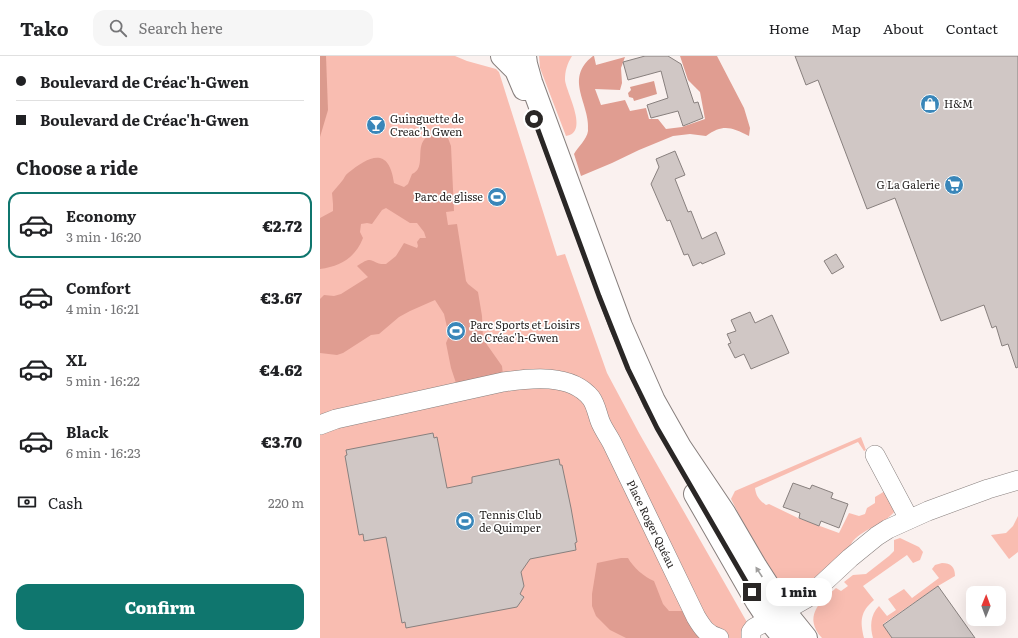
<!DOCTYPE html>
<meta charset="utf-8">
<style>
:root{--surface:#fff;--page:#f6f6f6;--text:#202124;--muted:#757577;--line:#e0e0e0;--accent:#0f766e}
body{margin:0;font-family:Literata,serif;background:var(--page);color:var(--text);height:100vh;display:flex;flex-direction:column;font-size:15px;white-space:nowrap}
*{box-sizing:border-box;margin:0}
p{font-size:13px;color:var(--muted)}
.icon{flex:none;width:22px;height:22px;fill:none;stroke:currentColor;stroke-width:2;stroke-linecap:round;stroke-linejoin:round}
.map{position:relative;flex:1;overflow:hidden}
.details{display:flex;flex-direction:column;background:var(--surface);width:320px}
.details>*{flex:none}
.banner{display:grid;align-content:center;height:88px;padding:0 16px;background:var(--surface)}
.needle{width:26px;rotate:1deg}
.buttons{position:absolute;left:646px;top:530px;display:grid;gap:8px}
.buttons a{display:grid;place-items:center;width:40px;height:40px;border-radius:8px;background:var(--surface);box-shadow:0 4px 16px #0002;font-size:20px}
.end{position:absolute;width:18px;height:18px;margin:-9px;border:5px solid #2a2726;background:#fff;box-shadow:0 0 0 2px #fff}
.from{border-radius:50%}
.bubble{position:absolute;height:28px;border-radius:12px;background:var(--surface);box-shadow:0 4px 16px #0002;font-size:13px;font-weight:800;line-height:28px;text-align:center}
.banner b{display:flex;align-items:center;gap:14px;height:38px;font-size:15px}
.banner b+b{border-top:1px solid var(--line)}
.banner i{width:10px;height:10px;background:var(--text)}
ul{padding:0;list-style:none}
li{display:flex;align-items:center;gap:12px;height:66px;margin:0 8px 6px;padding:0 8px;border:2px solid transparent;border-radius:12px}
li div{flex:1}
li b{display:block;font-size:15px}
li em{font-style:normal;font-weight:800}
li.on{border-color:var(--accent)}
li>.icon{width:36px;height:36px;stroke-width:1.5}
h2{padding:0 16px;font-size:18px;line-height:48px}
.pay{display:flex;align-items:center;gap:10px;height:44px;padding:0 16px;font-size:15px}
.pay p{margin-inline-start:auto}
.cta{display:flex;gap:8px;margin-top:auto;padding:8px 16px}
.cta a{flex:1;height:46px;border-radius:12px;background:var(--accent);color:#fff;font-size:16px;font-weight:800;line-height:46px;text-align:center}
header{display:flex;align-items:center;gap:24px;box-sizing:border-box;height:56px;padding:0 20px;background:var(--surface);border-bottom:1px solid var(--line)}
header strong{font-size:19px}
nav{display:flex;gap:22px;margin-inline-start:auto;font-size:14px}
.search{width:280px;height:36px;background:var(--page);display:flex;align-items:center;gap:10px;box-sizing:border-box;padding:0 14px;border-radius:12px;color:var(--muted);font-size:15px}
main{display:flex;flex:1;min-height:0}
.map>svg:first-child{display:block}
</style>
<header>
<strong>Tako</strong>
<div class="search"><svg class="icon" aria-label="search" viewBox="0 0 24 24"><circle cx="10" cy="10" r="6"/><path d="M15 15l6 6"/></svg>Search here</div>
<nav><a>Home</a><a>Map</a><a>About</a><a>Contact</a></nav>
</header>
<main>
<section class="details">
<div class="banner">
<b><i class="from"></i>Boulevard de Créac'h-Gwen</b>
<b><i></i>Boulevard de Créac'h-Gwen</b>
</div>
<h2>Choose a ride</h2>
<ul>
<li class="on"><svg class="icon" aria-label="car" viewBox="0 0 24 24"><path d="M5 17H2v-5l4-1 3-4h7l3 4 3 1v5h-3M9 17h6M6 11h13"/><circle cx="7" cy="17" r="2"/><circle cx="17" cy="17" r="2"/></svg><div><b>Economy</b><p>3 min · 16:20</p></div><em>€2.72</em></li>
<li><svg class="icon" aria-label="car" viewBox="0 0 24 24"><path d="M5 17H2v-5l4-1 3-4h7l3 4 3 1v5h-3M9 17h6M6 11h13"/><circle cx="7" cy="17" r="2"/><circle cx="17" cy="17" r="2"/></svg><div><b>Comfort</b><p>4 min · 16:21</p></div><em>€3.67</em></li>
<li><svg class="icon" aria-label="car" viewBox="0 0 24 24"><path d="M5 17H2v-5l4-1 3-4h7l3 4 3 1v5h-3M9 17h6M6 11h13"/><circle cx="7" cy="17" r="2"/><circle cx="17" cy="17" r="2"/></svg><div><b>XL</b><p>5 min · 16:22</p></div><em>€4.62</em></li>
<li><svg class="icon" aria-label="car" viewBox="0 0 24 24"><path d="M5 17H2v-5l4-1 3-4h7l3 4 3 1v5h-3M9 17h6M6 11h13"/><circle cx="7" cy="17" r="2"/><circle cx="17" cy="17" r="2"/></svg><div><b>Black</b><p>6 min · 16:23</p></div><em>€3.70</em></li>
</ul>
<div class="pay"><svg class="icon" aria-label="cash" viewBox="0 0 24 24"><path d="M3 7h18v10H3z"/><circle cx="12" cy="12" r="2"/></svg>Cash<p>220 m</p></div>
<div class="cta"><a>Confirm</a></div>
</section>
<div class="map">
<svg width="698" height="582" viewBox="0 0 698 582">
<rect width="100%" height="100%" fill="#faf1ef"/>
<g fill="#f9bdb1">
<path d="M0,0H135L147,5L176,13L179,16L237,200L245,198L287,317L319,377L436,582H0Z"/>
<path d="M219,0H252C247,8 245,15 245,24C246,36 270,77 246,80L220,12Z"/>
<path d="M541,381L546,394L544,395L538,386L435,432C436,440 439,444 446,449L449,448L478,462L519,477L529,457L539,460L545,458L547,452L555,447V441L565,435L576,454C563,470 546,471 533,485C530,489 529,494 525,498C521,503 483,531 477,532C470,534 461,528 455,523L430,480L411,443L415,435Z"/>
<path d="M698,460V496L689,503L671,479L686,477L693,470Z"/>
<path d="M580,482L599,491L603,496L600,504L593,507L587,499L543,530L554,544C540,556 540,565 544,582H502C483,561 499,546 516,532L521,535L528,530L524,526L533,519L546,518L569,500L574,495V484Z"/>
<path d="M622,507C631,507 635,511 635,520L618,530L563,568L572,582H553C550,571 550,559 559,550L567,560L576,554L568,543L584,533L592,542L619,522L612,513L615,509Z"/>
</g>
<g fill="#e09d91">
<path d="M273,0H274L276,9L305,1L301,12L302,27L300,34L275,33L281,49L305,44L310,55L326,52L329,63H338L346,73L362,71L385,63L380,36L368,24L360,0H397L424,52L430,72L429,80C411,71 403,68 386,80L370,78L353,80L319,94L292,107L261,120L254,98C258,91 267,83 268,75C271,48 243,23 273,0Z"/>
<path d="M117,79L128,82L131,90L134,155L126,156L128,169L137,168L146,225L148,228L158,236L162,260L163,283L182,310L183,319L137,330L131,312L126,287L129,280L124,258L115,244L90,255L79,261L59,278L51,279L23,297L17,299L0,297V243L4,239L14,240L21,238L48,221L37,210C55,197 50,209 66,208L76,200L84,187L97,192L98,190L97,186L100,182H106L104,176L97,167H90L66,152L62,154L52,168L47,167L41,168L40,176L43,182C35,202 21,210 0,213V162L13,155V148L12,137C15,133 19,129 22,125C24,123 25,119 28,117C49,100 69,90 74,127L84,131L88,128L92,118C107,112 94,90 107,81C110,79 114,79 117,79Z"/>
<path d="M301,502H308C313,511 324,521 334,525L343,548L349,555H366L389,582H306L290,574L276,560L272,550V538L277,507Z"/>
</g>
<g fill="#db9a8d">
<path d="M0,0H6L8,54L0,81Z"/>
<path d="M334,25L337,38L314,45L313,42L309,41L308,37L311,34L310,31Z"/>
</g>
<g fill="#d0c7c5" stroke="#88807e">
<path d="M325,0H348L361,8L374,47L378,46L383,62L363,70L358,55L331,62L327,49L348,42L341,15L308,24L303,6Z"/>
<path d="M475,0H698V311L696,312L688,288L682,290L676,270L672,272L664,249L621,265L575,142L547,153L498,24L486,29Z"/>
<path d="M355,95L365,119L355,123L368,156L371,155L382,183L396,176L405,198L382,208L381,206L373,210L368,198L364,199L350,164L347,165L331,128L339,111L336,103Z"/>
<path d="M516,198L524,211L512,218L504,205Z"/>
<path d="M430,256L435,267L452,259L469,297L431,313L424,298L415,302L408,288L411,287L407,278L416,275L411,264Z"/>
<path d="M113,377L114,382L117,381L127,432L152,427V421L239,403L240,409H242L251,452L257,486L255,487L256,494L210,503L201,516L204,530L200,538L204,541L197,551L86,572L85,566L82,567L66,481L44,485L43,478L39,479L25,400L27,399L26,394Z"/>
<path d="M473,427L490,433L492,429L513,437L511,442L528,448L519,472L501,465L499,470L479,462L480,457L463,451Z"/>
<path d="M618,530L655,582H572L563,569Z"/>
</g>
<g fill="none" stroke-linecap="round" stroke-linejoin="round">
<g stroke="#877f7d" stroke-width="20">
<g id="minor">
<path d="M0,369L16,363L183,326C210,322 251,317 271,342C276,349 277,357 280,365C283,373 288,379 292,387L376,561C382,571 387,579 399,582"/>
<path d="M555,399L589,463"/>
<path d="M431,582V576L434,572L487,542L530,502L557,480L568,473L608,455L668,433L698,424"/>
</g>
</g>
<g stroke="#877f7d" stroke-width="24">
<g id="tertiary">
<path d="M182,0L196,14L204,33"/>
<path d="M205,0L206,8L211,26L301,270L334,345L360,391L405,458L436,511L465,556L486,582"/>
<path d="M375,438L437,546L449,564L464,582"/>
</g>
</g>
<use href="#minor" stroke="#fff" stroke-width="19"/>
<use href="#tertiary" stroke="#fff" stroke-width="22"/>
</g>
<defs><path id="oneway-solid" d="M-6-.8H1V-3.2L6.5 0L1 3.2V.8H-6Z"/></defs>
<use fill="#9f9e9d" href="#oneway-solid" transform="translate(439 516) rotate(-123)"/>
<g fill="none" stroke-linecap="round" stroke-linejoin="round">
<path stroke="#2a2726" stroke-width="5" d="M214,63L279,240L308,313L337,372L432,536"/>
</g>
<defs>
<g id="shop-disc" transform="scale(1)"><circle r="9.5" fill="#3986b9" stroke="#fff"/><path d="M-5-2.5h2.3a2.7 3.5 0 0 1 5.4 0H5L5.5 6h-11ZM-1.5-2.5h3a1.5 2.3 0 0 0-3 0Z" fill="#fff"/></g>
<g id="bar-disc" transform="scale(1)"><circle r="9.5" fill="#3986b9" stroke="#fff"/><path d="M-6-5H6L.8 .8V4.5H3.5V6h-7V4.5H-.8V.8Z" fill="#fff"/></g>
<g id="supermarket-disc" transform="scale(1)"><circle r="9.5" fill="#3986b9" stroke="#fff"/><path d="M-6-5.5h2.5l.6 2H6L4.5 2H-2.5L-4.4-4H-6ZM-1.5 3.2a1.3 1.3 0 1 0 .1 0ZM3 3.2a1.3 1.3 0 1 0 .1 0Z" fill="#fff"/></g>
<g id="stadium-disc" transform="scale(1)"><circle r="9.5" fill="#3986b9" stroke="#fff"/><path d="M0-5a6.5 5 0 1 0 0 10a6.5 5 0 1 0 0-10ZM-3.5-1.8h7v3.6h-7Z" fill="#fff"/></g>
</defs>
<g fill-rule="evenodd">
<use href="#shop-disc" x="610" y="48"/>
<use href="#bar-disc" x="56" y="69"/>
<use href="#supermarket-disc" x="634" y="129"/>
<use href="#stadium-disc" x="177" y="141"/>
<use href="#stadium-disc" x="136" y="275"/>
<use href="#stadium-disc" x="145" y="465"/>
</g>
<g text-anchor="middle" stroke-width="3.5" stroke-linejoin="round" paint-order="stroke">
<g font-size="11" fill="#2a2726" stroke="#fff" text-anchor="start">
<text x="624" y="52">H&amp;M</text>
<text x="70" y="67">Guinguette de<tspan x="70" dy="13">Creac'h Gwen</tspan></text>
<text x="620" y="133" text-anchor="end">G La Galerie</text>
<text x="163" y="145" text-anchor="end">Parc de glisse</text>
<text x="150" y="273">Parc Sports et Loisirs<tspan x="150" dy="13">de Créac'h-Gwen</tspan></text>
<text x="159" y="463">Tennis Club<tspan x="159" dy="13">de Quimper</tspan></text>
</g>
<g font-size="11" fill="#2a2726" stroke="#fff">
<text transform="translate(331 468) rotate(64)" y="4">Place Roger Quéau</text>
</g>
</g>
</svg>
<div class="buttons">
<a><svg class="needle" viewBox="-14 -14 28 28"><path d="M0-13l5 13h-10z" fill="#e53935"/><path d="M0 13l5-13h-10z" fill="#757577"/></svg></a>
</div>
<i class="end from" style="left:214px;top:63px"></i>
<i class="end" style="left:432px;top:536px"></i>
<div class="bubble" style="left:446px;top:522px;width:66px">1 min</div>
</div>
</main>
